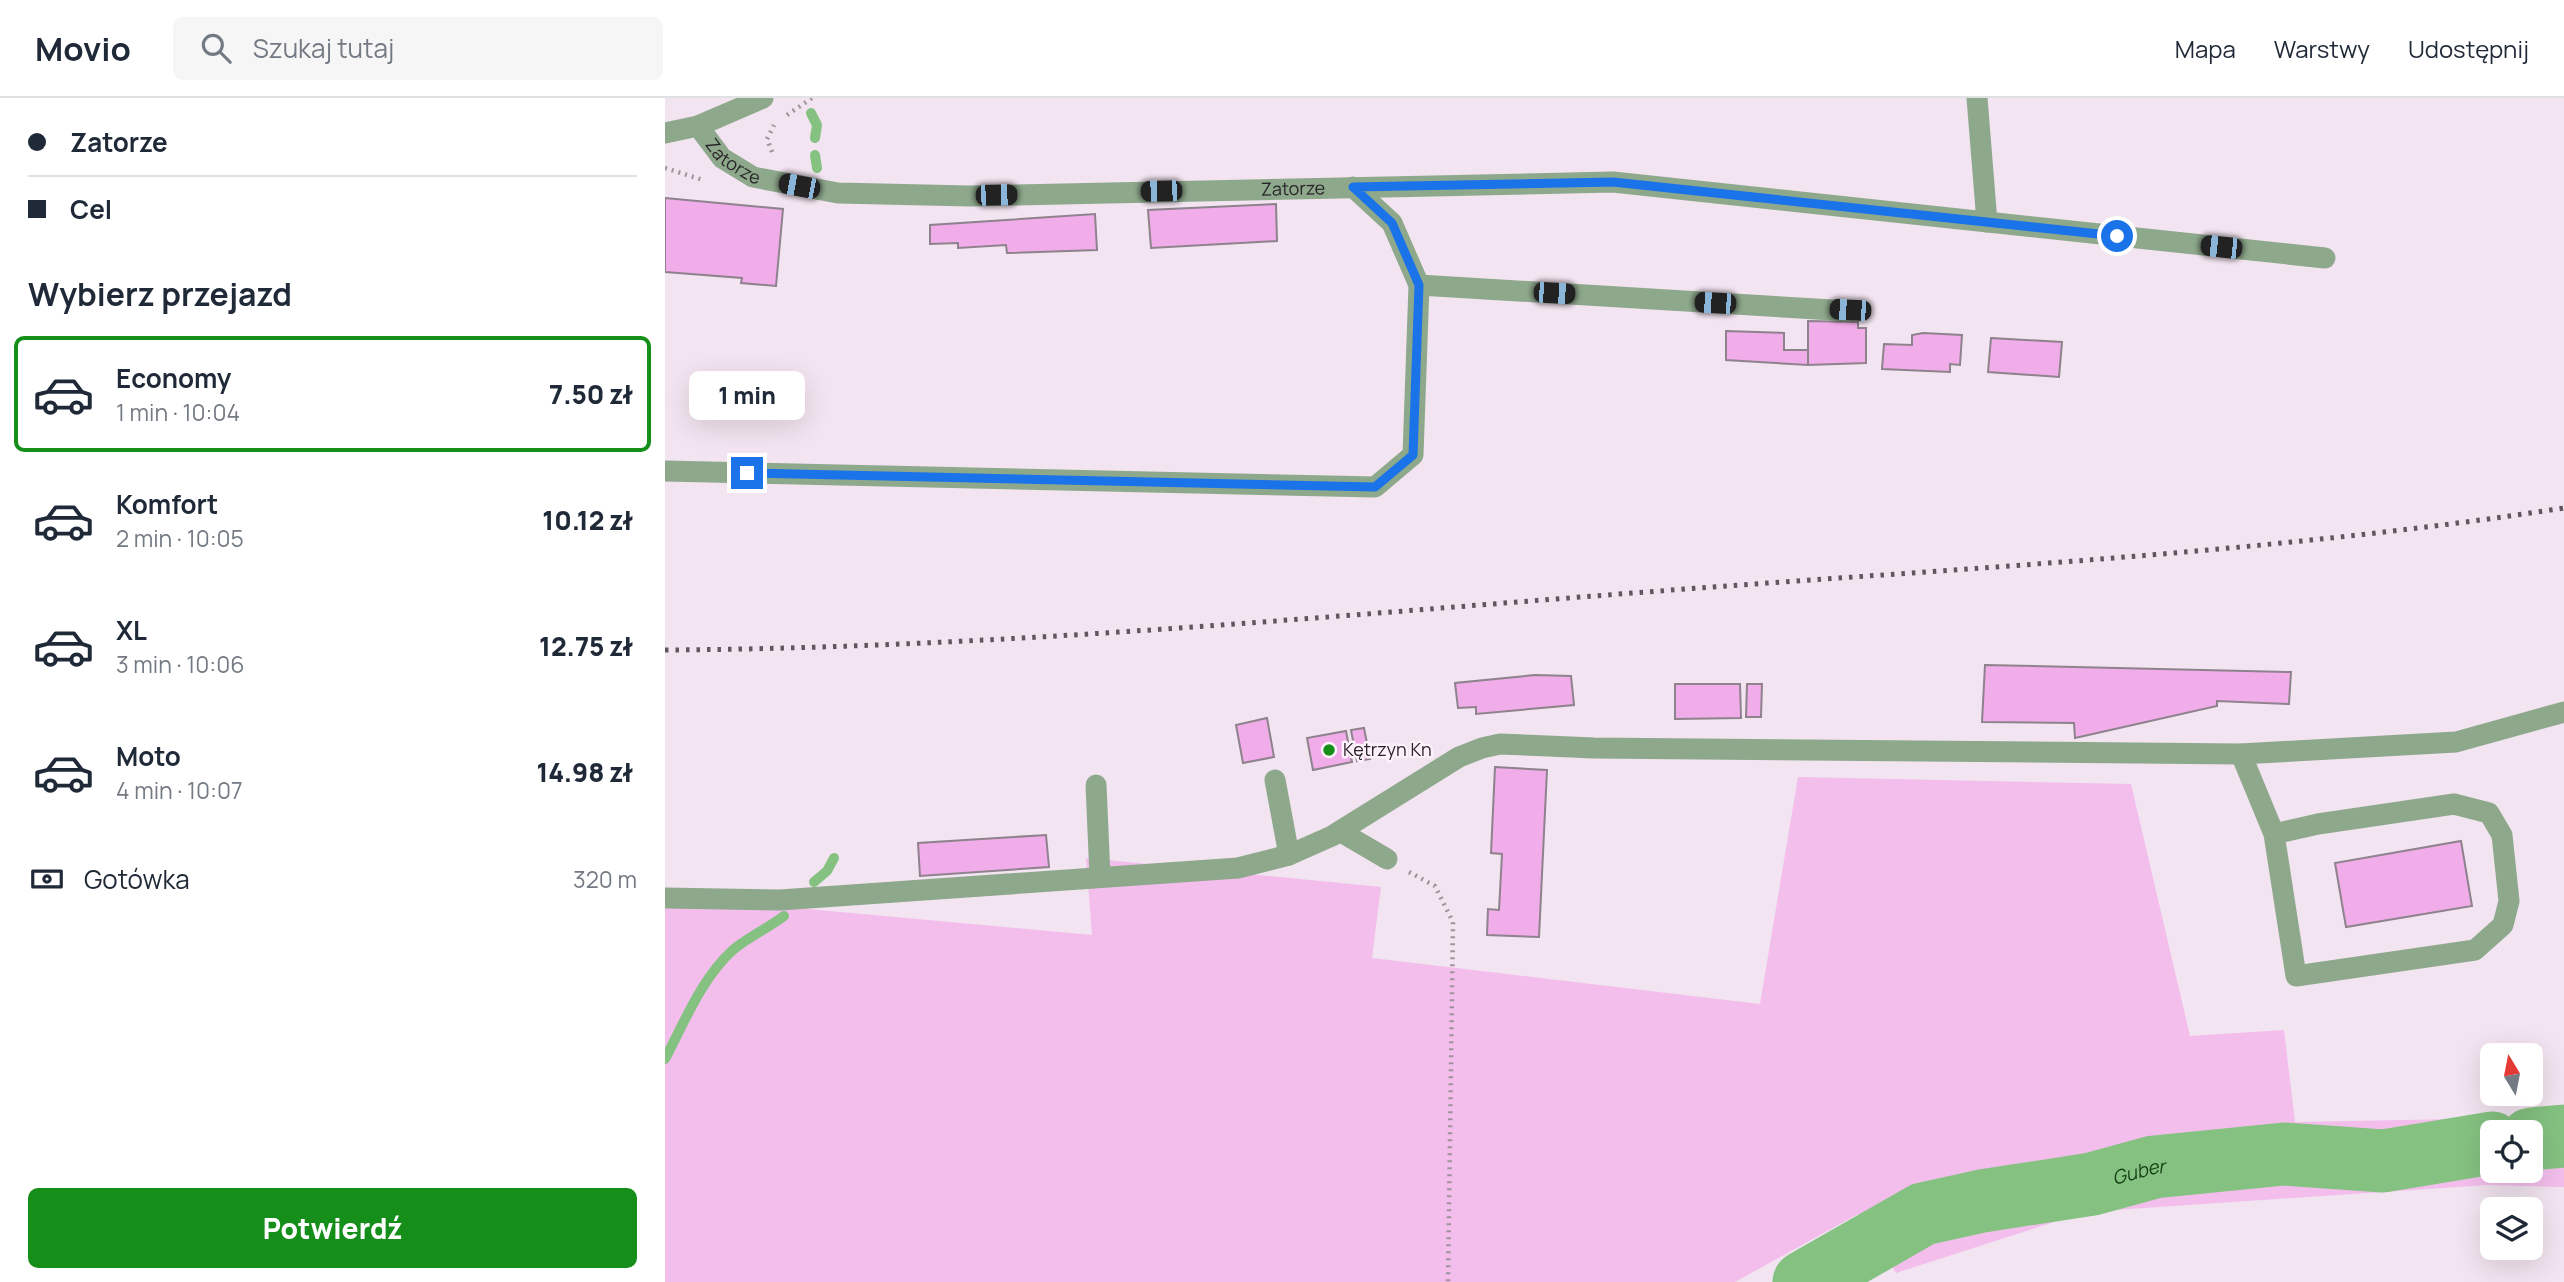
<!DOCTYPE html>
<html lang="pl">
<meta charset="utf-8">
<style>
:root{--surface:#fff;--page:#f6f6f7;--text:#1f2937;--muted:#747a83;--line:#e0e1e3;--accent:#168f1a}
body{margin:0;font-family:Manrope,sans-serif;background:var(--page);color:var(--text);height:100vh;display:flex;flex-direction:column;font-size:26px;white-space:nowrap}
*{box-sizing:border-box;margin:0}
p{font-size:23px;color:var(--muted)}
.icon{flex:none;width:38px;height:38px;fill:none;stroke:currentColor;stroke-width:2;stroke-linecap:round;stroke-linejoin:round}
.map{position:relative;flex:1;overflow:hidden}
.side{display:flex;flex-direction:column;background:var(--surface);width:665px}
.side>*{flex:none}
.hud{display:grid;align-content:center;height:154px;padding:0 28px;background:var(--surface)}
.needle{width:46px;rotate:350deg}
.controls{position:absolute;left:1815px;top:945px;display:grid;gap:14px}
.controls a{display:grid;place-items:center;width:63px;height:63px;border-radius:10px;background:var(--surface);box-shadow:0 7px 28px #0002;font-size:35px}
.end{position:absolute;width:32px;height:32px;margin:-16px;border:9px solid #1a73e8;background:#fff;box-shadow:0 0 0 4px #fff}
.from{border-radius:50%}
.bubble{position:absolute;height:49px;border-radius:10px;background:var(--surface);box-shadow:0 7px 28px #0002;font-size:23px;font-weight:800;line-height:49px;text-align:center}
.car{position:absolute;width:21px;height:42px;margin:-21px -10px;border-radius:9px;box-shadow:0 0 5px 2px #0007;background:linear-gradient(#222 24%,#8ab4d8 0 40%,#222 0 76%,#8ab4d8 0 86%,#222 0)}
.hud b{display:flex;align-items:center;gap:24px;height:66px;font-size:26px}
.hud b+b{border-top:2px solid var(--line)}
.hud i{width:18px;height:18px;background:var(--text)}
ul{padding:0;list-style:none}
li{display:flex;align-items:center;gap:21px;height:116px;margin:0 14px 10px;padding:0 14px;border:4px solid transparent;border-radius:10px}
li div{flex:1}
li b{display:block;font-size:26px}
li em{font-style:normal;font-weight:800}
li.active{border-color:var(--accent)}
li>.icon{width:63px;height:63px;stroke-width:1.5}
h2{padding:0 28px;font-size:32px;line-height:84px}
.pay{display:flex;align-items:center;gap:18px;height:77px;padding:0 28px;font-size:26px}
.pay p{margin-inline-start:auto}
.primary-button{display:flex;gap:14px;margin-top:auto;padding:14px 28px}
.primary-button a{flex:1;height:80px;border-radius:10px;background:var(--accent);color:#fff;font-size:28px;font-weight:800;line-height:80px;text-align:center}
header{display:flex;align-items:center;gap:42px;box-sizing:border-box;height:98px;padding:0 35px;background:var(--surface);border-bottom:2px solid var(--line)}
header strong{font-size:33px}
nav{display:flex;gap:38px;margin-inline-start:auto;font-size:24px}
.search{width:490px;height:63px;background:var(--page);display:flex;align-items:center;gap:18px;box-sizing:border-box;padding:0 24px;border-radius:10px;color:var(--muted);font-size:26px}
main{display:flex;flex:1;min-height:0}
.map>svg:first-child{display:block}
</style>
<header>
<strong>Movio</strong>
<div class="search"><svg class="icon" aria-label="search" viewBox="0 0 24 24"><circle cx="10" cy="10" r="6"/><path d="M15 15l6 6"/></svg>Szukaj tutaj</div>
<nav><a>Mapa</a><a>Warstwy</a><a>Udostępnij</a></nav>
</header>
<main>
<section class="side">
<div class="hud">
<b><i class="from"></i>Zatorze</b>
<b><i></i>Cel</b>
</div>
<h2>Wybierz przejazd</h2>
<ul>
<li class="active"><svg class="icon" aria-label="car" viewBox="0 0 24 24"><path d="M5 17H2v-5l4-1 3-4h7l3 4 3 1v5h-3M9 17h6M6 11h13"/><circle cx="7" cy="17" r="2"/><circle cx="17" cy="17" r="2"/></svg><div><b>Economy</b><p>1 min · 10:04</p></div><em>7.50 zł</em></li>
<li><svg class="icon" aria-label="car" viewBox="0 0 24 24"><path d="M5 17H2v-5l4-1 3-4h7l3 4 3 1v5h-3M9 17h6M6 11h13"/><circle cx="7" cy="17" r="2"/><circle cx="17" cy="17" r="2"/></svg><div><b>Komfort</b><p>2 min · 10:05</p></div><em>10.12 zł</em></li>
<li><svg class="icon" aria-label="car" viewBox="0 0 24 24"><path d="M5 17H2v-5l4-1 3-4h7l3 4 3 1v5h-3M9 17h6M6 11h13"/><circle cx="7" cy="17" r="2"/><circle cx="17" cy="17" r="2"/></svg><div><b>XL</b><p>3 min · 10:06</p></div><em>12.75 zł</em></li>
<li><svg class="icon" aria-label="car" viewBox="0 0 24 24"><path d="M5 17H2v-5l4-1 3-4h7l3 4 3 1v5h-3M9 17h6M6 11h13"/><circle cx="7" cy="17" r="2"/><circle cx="17" cy="17" r="2"/></svg><div><b>Moto</b><p>4 min · 10:07</p></div><em>14.98 zł</em></li>
</ul>
<div class="pay"><svg class="icon" aria-label="cash" viewBox="0 0 24 24"><path d="M3 7h18v10H3z"/><circle cx="12" cy="12" r="2"/></svg>Gotówka<p>320 m</p></div>
<div class="primary-button"><a>Potwierdź</a></div>
</section>
<div class="map">
<svg width="1899" height="1184" viewBox="0 0 1899 1184">
<rect width="100%" height="100%" fill="#f2e4f0"/>
<path fill="#f3beec" fill-rule="evenodd" d="M1133,679L1466,686L1525,938L1619,932L1630,1024L1899,1019V1089L1822,1087L1420,1114L1231,1175L1193,1116L1070,1184H0V798L427,837L421,760L716,789L707,860L1095,906ZM1827,1034H1866V1073H1827Z"/>
<g fill="none" stroke-linecap="round" stroke-linejoin="round">
<g stroke="#85c281" stroke-width="10">
<path d="M146,15L152,27L150,40"/>
<path d="M150,57L152,70"/>
<path d="M149,784L162,773L169,760"/>
<path d="M0,961C19,925 37,879 69,851C84,839 103,830 119,818"/>
</g>
<g stroke="#85c281" stroke-width="63">
<path d="M1866,1041L1899,1038"/>
<path id="s1" d="M1139,1184L1258,1116L1317,1103L1427,1086L1489,1069L1619,1056L1718,1063L1827,1045"/>
</g>
</g>
<g fill="#f1ade9" stroke="#8e828c" stroke-width="2">
<path d="M0,100L118,111L111,188L76,185L77,180L0,174Z"/>
<path d="M611,106L612,143L486,150L483,112Z"/>
<path d="M430,116L432,152L342,155L341,147L293,150V145L265,146V127Z"/>
<path d="M1143,223L1193,224V230H1201V265L1143,267Z"/>
<path d="M1061,233L1119,235V252H1143V267L1061,262Z"/>
<path d="M1258,235L1297,237L1295,267L1285,266V274L1217,271L1219,246L1247,247V237Z"/>
<path d="M1326,240L1397,244L1394,279L1323,274Z"/>
<path d="M1320,567L1626,574L1624,606L1552,603V608L1410,640L1409,625L1317,624Z"/>
<path d="M870,577L906,578L909,607L811,616V609L793,610L790,585Z"/>
<path d="M1010,586H1075L1076,620L1010,621Z"/>
<path d="M1082,586H1097L1096,619H1081Z"/>
<path d="M602,620L609,659L578,665L571,627Z"/>
<path d="M699,630L705,661L692,663L686,632Z"/>
<path d="M681,633L687,664L648,672L642,640Z"/>
<path d="M830,669L882,672L874,839L822,837L823,811L834,812L837,756L826,755Z"/>
<path d="M381,737L384,769L255,778L253,745Z"/>
<path d="M1796,743L1807,808L1681,829L1670,765Z"/>
</g>
<g fill="none" stroke-linecap="round" stroke-linejoin="round">
<g stroke="#9e949c" stroke-width="4.5" stroke-dasharray="2 5" stroke-linecap="butt">
<path d="M122,17L147,0"/>
<path d="M107,54L102,41L109,27"/>
<path d="M0,70L38,82"/>
<path d="M744,774L770,788L788,824L783,1184"/>
</g>
<g stroke="#8ea88c" stroke-width="21">
<path d="M1312,0L1322,124"/>
<path id="s2" d="M33,28L57,60L88,79L173,95L304,98L948,84L1660,160"/>
<path d="M0,35L33,28L98,0"/>
<path d="M754,187L1185,213"/>
<path d="M0,373L710,389L748,357L754,187L727,125L688,89"/>
<path d="M1576,656L1609,736L1631,878L1810,852L1838,827L1844,803L1837,737L1824,715L1789,706L1653,726L1609,736"/>
<path d="M610,682L624,757"/>
<path d="M431,687L435,779"/>
<path d="M676,734L722,761"/>
<path d="M0,800L115,802L573,770L624,757L667,738L794,659L817,650L835,646L929,650L1576,656L1791,644L1899,614"/>
</g>
<path stroke="#5f575e" stroke-width="5" stroke-dasharray="3.5 7" stroke-linecap="butt" d="M0,552C332,550 663,518 994,493C1295,470 1599,456 1899,410"/>
</g>
<g fill="none" stroke-linecap="round" stroke-linejoin="round">
<path stroke="#1a73e8" stroke-width="9" d="M82,375L710,389L748,357L754,187L727,125L688,89L948,84L1452,138"/>
</g>
<circle fill="#168f1a" stroke="#fef2fc" stroke-width="2.5" cx="664" cy="652" r="7"/>
<g text-anchor="middle" stroke-width="5" stroke-linejoin="round" paint-order="stroke">
<g font-size="18" fill="#292428" stroke="#fef2fc">
<text dy="6" stroke="none"><textPath href="#s2" startOffset="51">Zatorze</textPath></text>
<text dy="6" stroke="none"><textPath href="#s2" startOffset="618">Zatorze</textPath></text>
</g>
<g font-size="18" fill="#292428" stroke="#fef2fc" text-anchor="start">
<text x="678" y="658">Kętrzyn Kn</text>
</g>
<g font-size="19" font-style="italic" fill="#143e13" stroke="#fef2fc">
<text dy="7" stroke="none"><textPath href="#s1" startOffset="357">Guber</textPath></text>
</g>
</g>
</svg>
<div class="controls">
<a><svg class="needle" viewBox="-14 -14 28 28"><path d="M0-13l5 13h-10z" fill="#e53935"/><path d="M0 13l5-13h-10z" fill="#747a83"/></svg></a>
<a><svg class="icon" aria-label="locate" viewBox="0 0 24 24"><circle cx="12" cy="12" r="6"/><path d="M12 2v4M12 18v4M2 12h4M18 12h4"/></svg></a>
<a><svg class="icon" aria-label="layers" viewBox="0 0 24 24"><path d="M12 4l9 5-9 5-9-5zM3 14l9 5 9-5"/></svg></a>
</div>
<i class="end from" style="left:1452px;top:138px"></i>
<i class="end" style="left:82px;top:375px"></i>
<div class="bubble" style="left:24px;top:273px;width:116px">1 min</div>
<i class="car" style="left:134px;top:88px;rotate:281deg"></i>
<i class="car" style="left:496px;top:93px;rotate:269deg"></i>
<i class="car" style="left:331px;top:97px;rotate:89deg"></i>
<i class="car" style="left:1556px;top:149px;rotate:276deg"></i>
<i class="car" style="left:889px;top:195px;rotate:93deg"></i>
<i class="car" style="left:1050px;top:205px;rotate:273deg"></i>
<i class="car" style="left:1185px;top:212px;rotate:273deg"></i>
</div>
</main>
